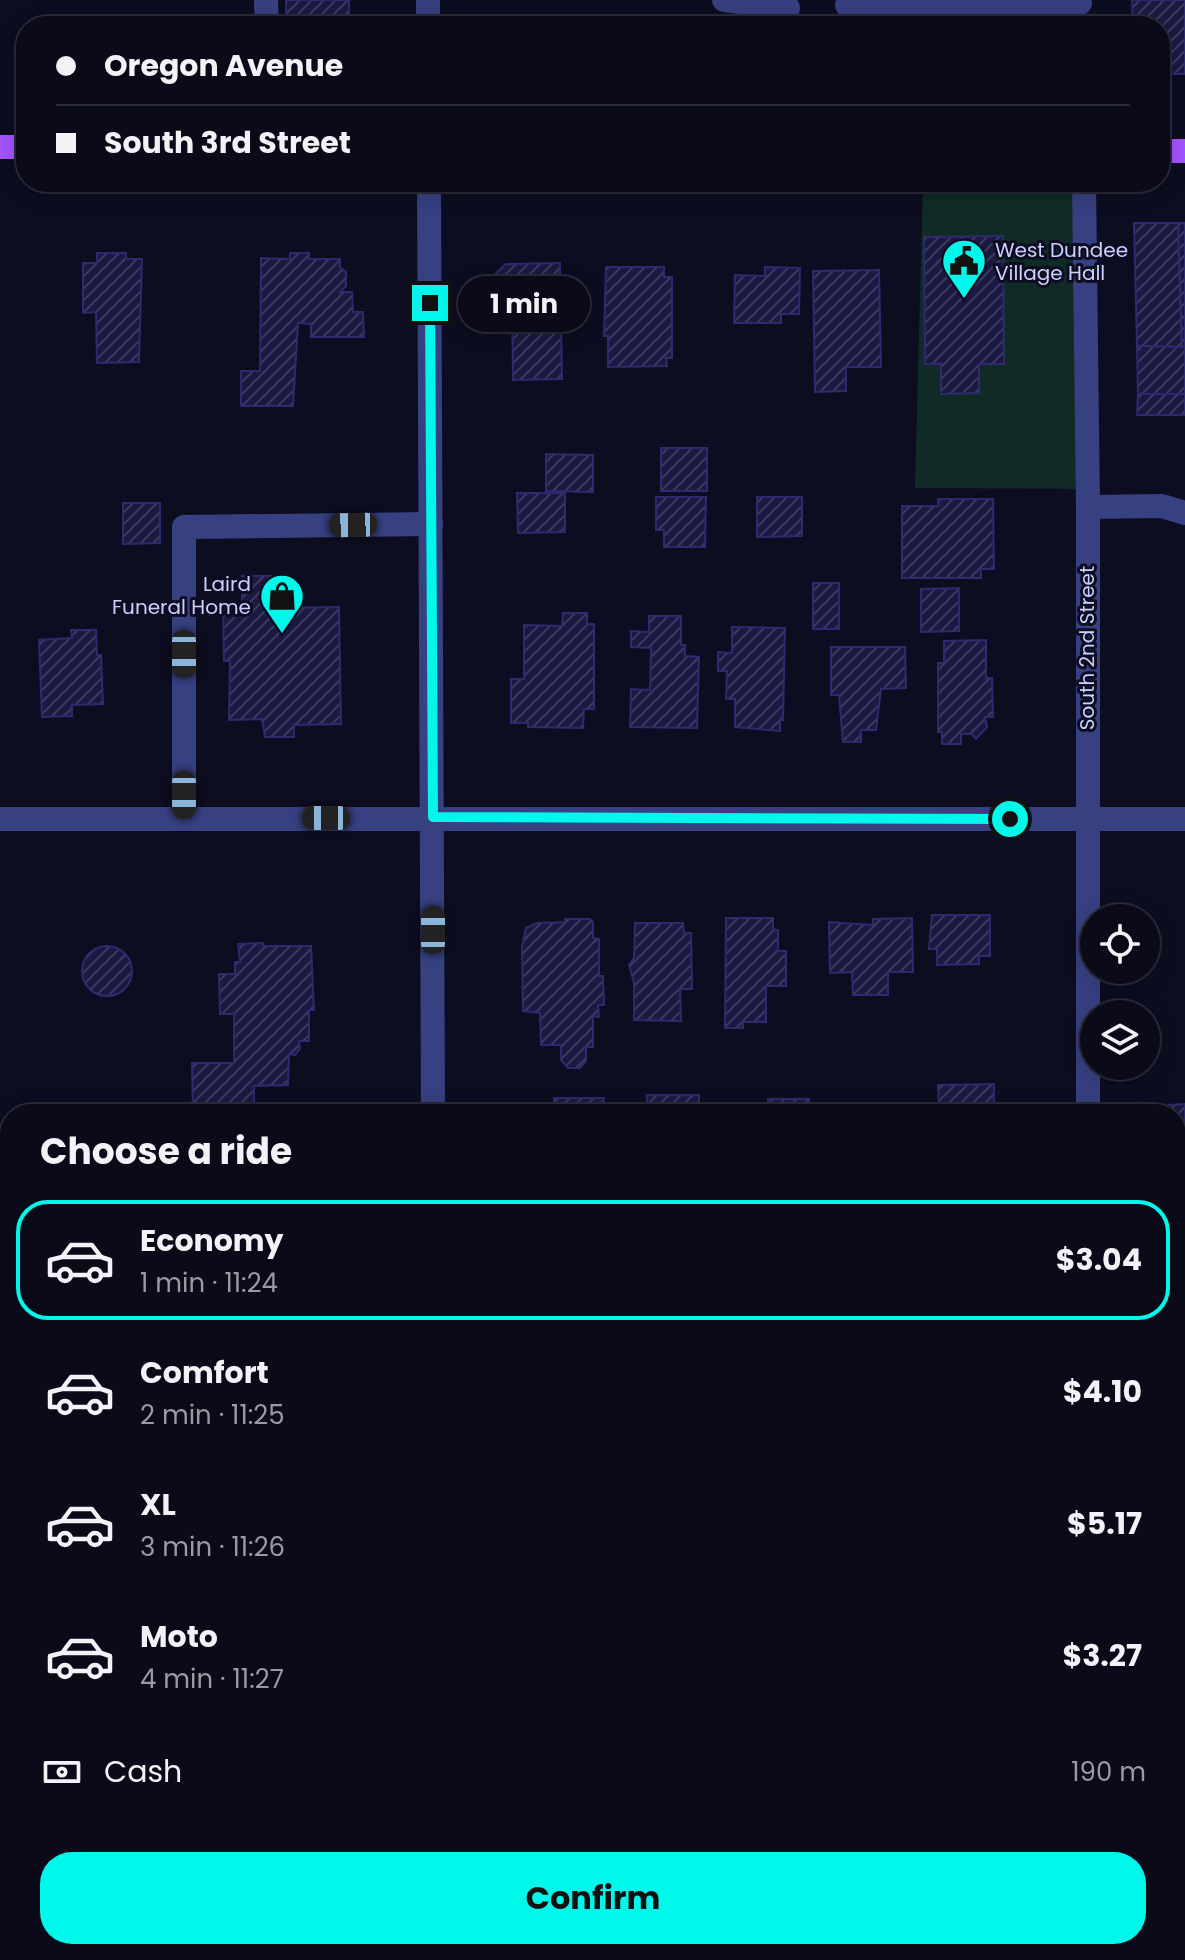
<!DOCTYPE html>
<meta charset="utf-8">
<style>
:root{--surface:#0a0a19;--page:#131322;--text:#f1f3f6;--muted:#999aa2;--line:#2a2b38;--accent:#00f8ea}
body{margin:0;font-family:Poppins,sans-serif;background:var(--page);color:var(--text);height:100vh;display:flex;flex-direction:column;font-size:30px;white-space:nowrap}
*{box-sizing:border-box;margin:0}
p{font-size:26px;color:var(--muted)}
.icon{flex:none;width:44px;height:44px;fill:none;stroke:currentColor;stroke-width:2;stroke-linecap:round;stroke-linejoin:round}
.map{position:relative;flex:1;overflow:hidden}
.side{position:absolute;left:0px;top:1104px;width:1186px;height:856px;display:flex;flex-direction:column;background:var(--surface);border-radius:32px 32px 0 0;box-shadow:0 4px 20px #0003,0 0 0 2px var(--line)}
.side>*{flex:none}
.banner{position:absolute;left:16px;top:16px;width:1154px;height:176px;border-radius:32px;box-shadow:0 4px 20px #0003,0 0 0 2px var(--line);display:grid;align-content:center;height:176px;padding:0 40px;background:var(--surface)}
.controls{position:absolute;left:1080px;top:904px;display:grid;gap:16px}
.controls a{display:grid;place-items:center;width:80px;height:80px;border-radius:50%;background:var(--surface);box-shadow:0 4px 20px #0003,0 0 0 2px var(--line);font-size:40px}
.end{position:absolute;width:36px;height:36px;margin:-18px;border:10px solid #00f8ea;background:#111;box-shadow:0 0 0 4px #111}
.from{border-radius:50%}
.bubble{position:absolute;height:56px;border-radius:28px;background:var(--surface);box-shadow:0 4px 20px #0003,0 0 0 2px var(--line);font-size:26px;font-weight:700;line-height:56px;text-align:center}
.car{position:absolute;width:24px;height:48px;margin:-24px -12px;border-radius:10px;box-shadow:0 0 6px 2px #0007;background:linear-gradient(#222 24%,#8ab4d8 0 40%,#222 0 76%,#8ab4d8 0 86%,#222 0)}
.banner b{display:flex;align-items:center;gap:28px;height:76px;font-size:30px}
.banner b+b{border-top:2px solid var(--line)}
.banner i{width:20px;height:20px;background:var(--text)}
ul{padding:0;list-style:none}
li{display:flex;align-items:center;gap:24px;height:120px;margin:0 16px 12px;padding:0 24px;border:4px solid transparent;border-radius:32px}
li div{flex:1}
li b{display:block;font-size:30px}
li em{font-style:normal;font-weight:700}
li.current{border-color:var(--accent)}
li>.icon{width:72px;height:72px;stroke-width:1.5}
h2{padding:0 40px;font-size:36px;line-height:96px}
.pay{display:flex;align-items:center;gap:20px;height:88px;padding:0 40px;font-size:30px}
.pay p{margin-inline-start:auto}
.primary-button{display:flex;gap:16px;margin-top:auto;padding:16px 40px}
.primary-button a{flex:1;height:92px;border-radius:32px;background:var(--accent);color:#111;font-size:32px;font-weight:700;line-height:92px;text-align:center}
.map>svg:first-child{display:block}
</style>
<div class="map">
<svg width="1185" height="1960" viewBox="0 0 1185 1960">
<defs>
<pattern id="building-hatch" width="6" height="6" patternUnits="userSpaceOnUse" patternTransform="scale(2)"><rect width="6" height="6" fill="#1b1942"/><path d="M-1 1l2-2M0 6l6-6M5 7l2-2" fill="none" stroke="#3b395e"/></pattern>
</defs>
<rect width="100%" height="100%" fill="#0d0d21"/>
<path fill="#102b26" d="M923,182H1080L1085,489L915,488Z"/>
<g fill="url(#building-hatch)" stroke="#2d2a6e" stroke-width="2">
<rect x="286" y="0" width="63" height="26"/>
<path d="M1132,0H1185V74H1160V26H1133Z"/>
<path d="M1134,223H1178L1182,347L1137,346Z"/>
<path d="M1178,223H1185V347H1182Z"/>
<path d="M1003,236L1004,364H979V393L941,394V364H925L924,237Z"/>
<path d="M97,253H126V259H142L139,362L97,363L96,312L83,313V263H97Z"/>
<path d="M290,253H309V259H340V267L346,272V286L340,292H352L353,312H363L364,337H311V324L298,323L293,406H241V371H260L261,258L290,259Z"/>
<path d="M560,263L562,379L513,380L512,292H505L497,286L495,274L506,264Z"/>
<path d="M606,267H664V277H672V358H666L667,366L608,367V336H604Z"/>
<path d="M765,267L800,268L799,314H781V323H734L735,275L765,276Z"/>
<path d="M879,270L881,367H846V391L815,392L813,271Z"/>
<path d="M1137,346L1185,347V394H1138Z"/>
<path d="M1138,394H1185V415H1137Z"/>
<rect x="661" y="448" width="46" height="43"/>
<path d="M546,454L593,455V492L546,491Z"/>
<path d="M517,493H565V532L518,533Z"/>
<path d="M656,497H706L705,547H664V530H656Z"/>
<path d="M757,497H802V536L757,537Z"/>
<path d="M938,499H993L994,569H981V578H902V506H938Z"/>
<path d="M123,503H160V543L123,544Z"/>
<path d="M242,576H271L272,608L339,607L341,724L294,725V737H265L262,719L229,720L230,661H224L223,607H242Z"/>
<rect x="813" y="583" width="26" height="46"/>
<path d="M959,588V631L921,632V589Z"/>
<path d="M563,613H587V624H594V709H584L583,728L528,727V723H511V679H524V625L562,626Z"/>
<path d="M649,616H681V645H685V656L699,657L697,728L630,727L631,689L650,690L651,648L631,647V631L649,632Z"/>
<path d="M732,627L785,628L783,720H780V731L735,727V699H726L727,671H718V652L732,653Z"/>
<path d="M71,630H96L97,655H101L103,704L72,705V716L42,717L39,640L72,638Z"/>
<path d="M986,640V678H992L993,717H985L987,727L976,739L972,734H961V744H942V732H938V663H944V641Z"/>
<path d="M831,647H905L906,688L881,689L876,730H861V742H843L839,695H831Z"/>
<path d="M932,915H990V956H979V964L937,965V949H929Z"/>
<path d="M726,918H773V929L778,930V951H786V986H766V1022H743V1028H725Z"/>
<path d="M912,918L913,972H888V995H853L852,972L830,973L829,922L873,925V919Z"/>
<path d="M565,919H590L593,922V938L599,939V976H603L604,1005H598L599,1017L593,1016V1047H586V1061L580,1068H568L561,1060V1045H541L540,1013L523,1011L522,947L526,928L537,923L565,922Z"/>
<path d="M635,923H683L684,933H691L692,989H680L681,1021L634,1020V983L629,965L634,958Z"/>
<path d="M263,943L264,946H311L314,1010H309V1041H299L300,1049L295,1055L289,1054L288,1085L254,1086V1114H193L192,1063H234V1014H220L219,974H235V962H240L238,944Z"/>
<circle cx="107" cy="971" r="25"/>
<path d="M994,1084V1114H939L938,1085Z"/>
<rect x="647" y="1095" width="52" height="19"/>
<path d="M554,1098H604L603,1114H554Z"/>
<rect x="768" y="1099" width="41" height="15"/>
<path d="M1185,1104V1156L1176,1157V1114H1170L1169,1105Z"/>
<path d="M1182,1258H1185V1342H1182V1325H1176V1265H1182Z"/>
<path d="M0,1265H10V1367L0,1370Z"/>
<path d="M1183,1542H1185L1183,1609V1605H1176V1547H1183Z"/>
<rect x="0" y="1566" width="10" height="57"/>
<rect x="1176" y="1674" width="9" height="70"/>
<rect x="0" y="1872" width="6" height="48"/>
<path d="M3,1924H10V1950H68V1960H4Z"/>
<rect x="132" y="1950" width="63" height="10"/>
<rect x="230" y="1950" width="46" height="10"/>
<rect x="724" y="1950" width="54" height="10"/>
</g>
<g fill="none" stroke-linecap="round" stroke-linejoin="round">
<g stroke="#374081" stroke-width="24">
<path d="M266,0L267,26"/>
<path d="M428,0V26"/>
<path d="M724,0L788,8"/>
<path d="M847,5L1080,3"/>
<path d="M429,182L433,1114"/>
<path d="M1084,182L1088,507V1114"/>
<path d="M1088,507L1162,506L1185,513"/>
<path d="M0,819H1185"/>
<path d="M184,819V527L431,524"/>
<path d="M1176,1470H1185"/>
<path d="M0,1474H10"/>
<path d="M435,1950V1960"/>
<path d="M1091,1950V1960"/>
</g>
<g stroke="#a454ff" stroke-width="24">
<path d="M0,147H26"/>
<path d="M1160,151H1185"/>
</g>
</g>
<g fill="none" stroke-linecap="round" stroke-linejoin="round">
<path stroke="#00f8ea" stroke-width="10" d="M430,303L433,817L1010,819"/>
</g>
<defs>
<g id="civic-pin" transform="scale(2.3)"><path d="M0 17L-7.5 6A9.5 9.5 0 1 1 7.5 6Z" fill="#00f8ea" stroke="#0d0d21"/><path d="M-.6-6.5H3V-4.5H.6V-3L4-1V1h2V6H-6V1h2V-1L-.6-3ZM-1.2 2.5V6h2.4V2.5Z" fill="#111"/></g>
<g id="shop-pin" transform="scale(2.3)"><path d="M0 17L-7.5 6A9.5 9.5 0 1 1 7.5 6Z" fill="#00f8ea" stroke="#0d0d21"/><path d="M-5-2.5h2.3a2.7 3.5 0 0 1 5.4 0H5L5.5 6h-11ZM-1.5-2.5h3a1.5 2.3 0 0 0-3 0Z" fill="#111"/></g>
</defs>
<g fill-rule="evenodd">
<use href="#civic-pin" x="964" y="261"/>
<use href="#shop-pin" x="282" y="596"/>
</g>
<g text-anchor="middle" stroke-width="6" stroke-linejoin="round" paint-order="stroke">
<g font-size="20" fill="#cdcfff" stroke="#0d0d21" text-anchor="start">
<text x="995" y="257">West Dundee<tspan x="995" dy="23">Village Hall</tspan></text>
<text x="251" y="591" text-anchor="end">Laird<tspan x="251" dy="23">Funeral Home</tspan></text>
</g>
<g font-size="20" fill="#cdcfff" stroke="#0d0d21">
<text transform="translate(1087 648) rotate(-90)" y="7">South 2nd Street</text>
</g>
</g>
</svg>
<div class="controls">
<a><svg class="icon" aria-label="locate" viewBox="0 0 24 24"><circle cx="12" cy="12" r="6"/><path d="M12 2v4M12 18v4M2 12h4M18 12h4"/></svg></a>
<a><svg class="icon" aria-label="layers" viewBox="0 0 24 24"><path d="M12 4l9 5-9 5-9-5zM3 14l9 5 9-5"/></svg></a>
</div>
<i class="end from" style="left:1010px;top:819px"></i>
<i class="end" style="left:430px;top:303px"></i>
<div class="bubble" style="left:458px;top:276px;width:132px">1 min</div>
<i class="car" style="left:353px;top:525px;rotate:269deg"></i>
<i class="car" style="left:184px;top:654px;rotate:180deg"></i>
<i class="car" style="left:184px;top:795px;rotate:180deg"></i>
<i class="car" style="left:326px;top:818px;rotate:270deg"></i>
<i class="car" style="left:433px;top:930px;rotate:0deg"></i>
<div class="banner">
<b><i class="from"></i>Oregon Avenue</b>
<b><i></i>South 3rd Street</b>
</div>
<section class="side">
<h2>Choose a ride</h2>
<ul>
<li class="current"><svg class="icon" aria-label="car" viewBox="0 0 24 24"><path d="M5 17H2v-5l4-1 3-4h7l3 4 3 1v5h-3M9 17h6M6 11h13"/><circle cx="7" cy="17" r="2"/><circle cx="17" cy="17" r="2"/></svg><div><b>Economy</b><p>1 min · 11:24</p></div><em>$3.04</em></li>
<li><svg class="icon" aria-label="car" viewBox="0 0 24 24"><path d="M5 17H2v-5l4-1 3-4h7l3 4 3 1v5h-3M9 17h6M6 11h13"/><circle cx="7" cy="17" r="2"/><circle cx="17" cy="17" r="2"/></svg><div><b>Comfort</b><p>2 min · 11:25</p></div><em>$4.10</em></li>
<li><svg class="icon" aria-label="car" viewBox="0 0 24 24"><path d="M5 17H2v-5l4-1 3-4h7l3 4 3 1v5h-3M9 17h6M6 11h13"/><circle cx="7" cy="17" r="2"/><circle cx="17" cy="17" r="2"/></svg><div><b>XL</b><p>3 min · 11:26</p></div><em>$5.17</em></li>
<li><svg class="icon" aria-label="car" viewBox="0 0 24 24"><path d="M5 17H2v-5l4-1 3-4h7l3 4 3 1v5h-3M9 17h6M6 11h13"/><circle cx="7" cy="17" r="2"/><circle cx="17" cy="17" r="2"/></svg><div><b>Moto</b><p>4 min · 11:27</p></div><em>$3.27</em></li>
</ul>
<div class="pay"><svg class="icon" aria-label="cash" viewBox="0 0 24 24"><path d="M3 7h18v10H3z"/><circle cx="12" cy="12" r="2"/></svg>Cash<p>190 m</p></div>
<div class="primary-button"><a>Confirm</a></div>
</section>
</div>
